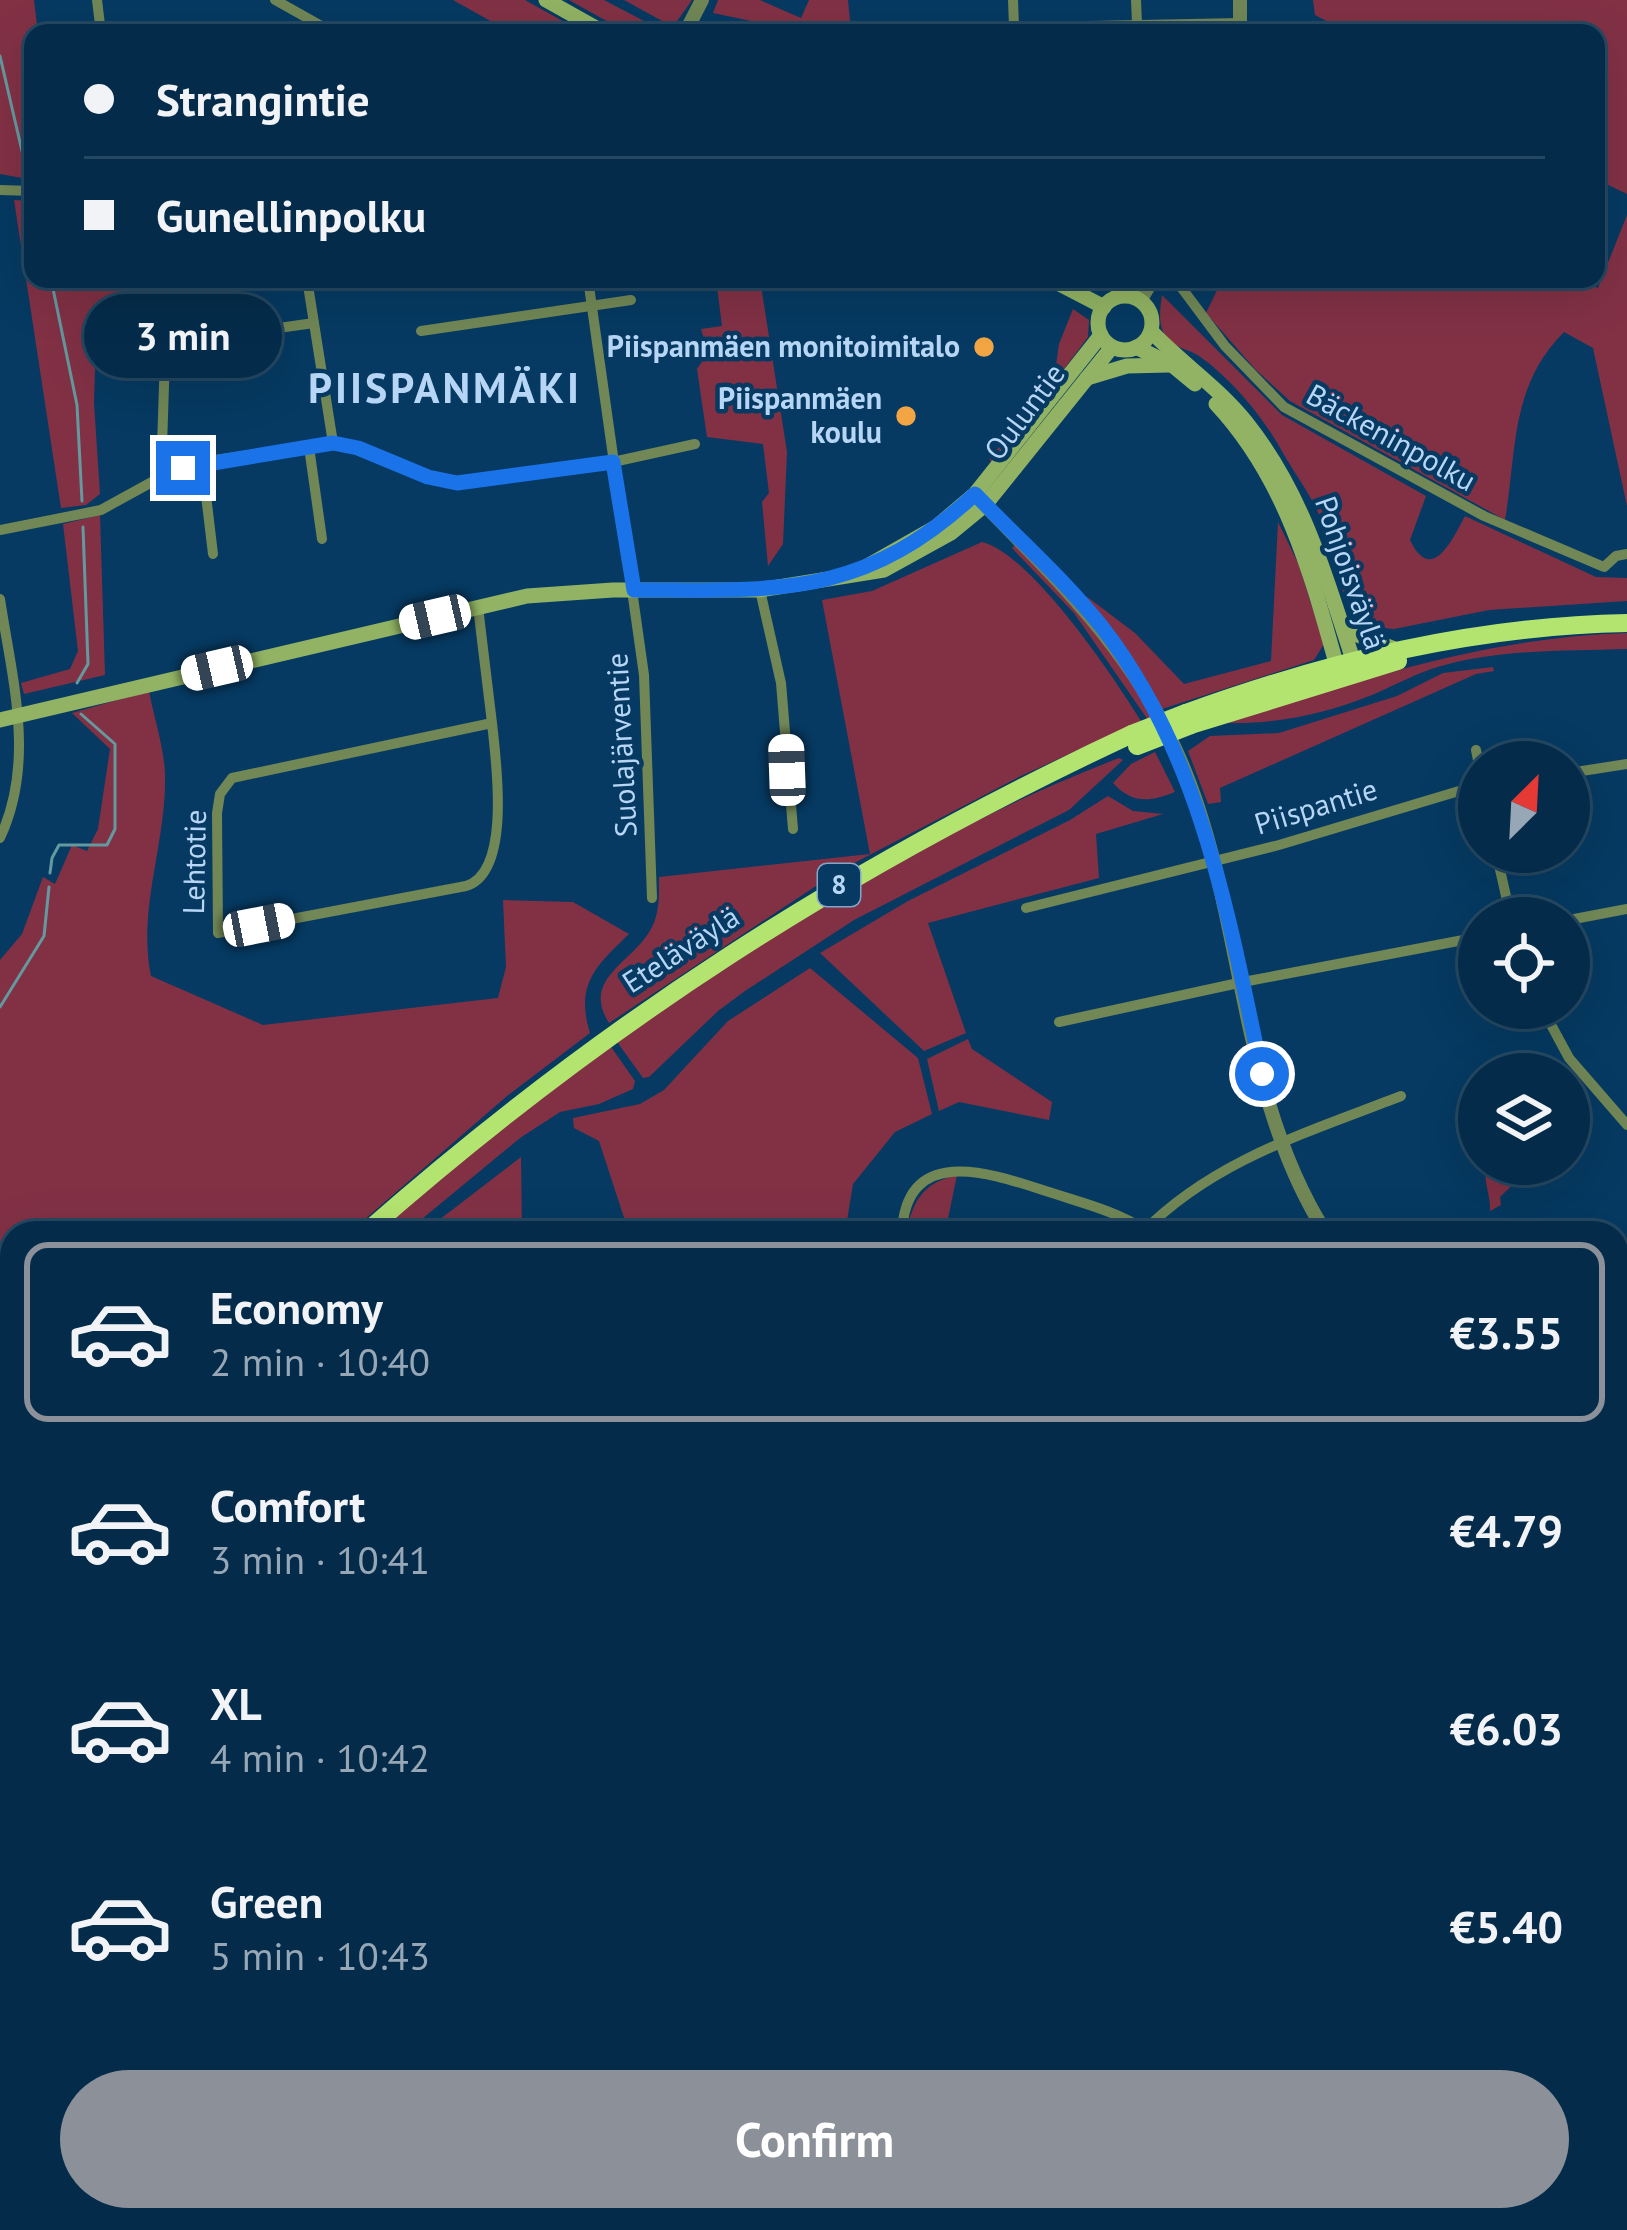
<!DOCTYPE html>
<meta charset="utf-8">
<style>
:root{--surface:#042c4a;--page:#0d3451;--text:#f1f3f6;--muted:#97a7b5;--line:#254862;--accent:#8c9099}
body{margin:0;font-family:"PT Sans",sans-serif;background:var(--page);color:var(--text);height:100vh;display:flex;flex-direction:column;font-size:45px;white-space:nowrap}
*{box-sizing:border-box;margin:0}
p{font-size:39px;color:var(--muted)}
.icon{flex:none;width:66px;height:66px;fill:none;stroke:currentColor;stroke-width:2;stroke-linecap:round;stroke-linejoin:round}
.map{position:relative;flex:1;overflow:hidden}
.side{position:absolute;left:0px;top:1221px;width:1629px;height:1011px;display:flex;flex-direction:column;background:var(--surface);border-radius:36px 36px 0 0;box-shadow:0 12px 48px #0002,0 0 0 3px var(--line)}
.side>*{flex:none}
.top-card{position:absolute;left:24px;top:24px;width:1581px;height:264px;border-radius:24px;box-shadow:0 12px 48px #0002,0 0 0 3px var(--line);display:grid;align-content:center;height:264px;padding:0 60px;background:var(--surface)}
.needle{width:78px;rotate:24deg}
.controls{position:absolute;left:1458px;top:741px;display:grid;gap:24px}
.controls a{display:grid;place-items:center;width:132px;height:132px;border-radius:50%;background:var(--surface);box-shadow:0 12px 48px #0002,0 0 0 3px var(--line);font-size:60px}
.end{position:absolute;width:54px;height:54px;margin:-27px;border:15px solid #1a73e8;background:#fff;box-shadow:0 0 0 6px #fff}
.from{border-radius:50%}
.bubble{position:absolute;height:84px;border-radius:42px;background:var(--surface);box-shadow:0 12px 48px #0002,0 0 0 3px var(--line);font-size:39px;font-weight:700;line-height:84px;text-align:center}
.car{position:absolute;width:36px;height:72px;margin:-36px -18px;border-radius:15px;box-shadow:0 0 9px 3px #0007;background:linear-gradient(#fff 24%,#345 0 40%,#fff 0 76%,#345 0 86%,#fff 0)}
.top-card b{display:flex;align-items:center;gap:42px;height:114px;font-size:45px}
.top-card b+b{border-top:3px solid var(--line)}
.top-card i{width:30px;height:30px;background:var(--text)}
ul{padding:21px 0 0;list-style:none}
li{display:flex;align-items:center;gap:36px;height:180px;margin:0 24px 18px;padding:0 36px;border:6px solid transparent;border-radius:24px}
li div{flex:1}
li b{display:block;font-size:45px}
li em{font-style:normal;font-weight:700}
li.selected{border-color:var(--accent)}
li>.icon{width:108px;height:108px;stroke-width:1.5}
.primary-button{display:flex;gap:24px;margin-top:auto;padding:24px 60px}
.primary-button a{flex:1;height:138px;border-radius:72px;background:var(--accent);color:#fff;font-size:48px;font-weight:700;line-height:138px;text-align:center}
.map>svg:first-child{display:block}
</style>
<div class="map">
<svg width="1627" height="2230" viewBox="0 0 1627 2230">
<rect width="100%" height="100%" fill="#063a62"/>
<g fill="#823145">
<path d="M0,0H34L38,33H33V180L0,174Z"/>
<path d="M453,0H525L584,33H512Z"/>
<path d="M569,0H604L667,33H628Z"/>
<path d="M624,0H692L673,27Z"/>
<path d="M718,0H760L801,18L809,0H848L850,21L756,22L713,13Z"/>
<path d="M1313,0H1627V194L1596,179V33H1333L1332,24L1315,15Z"/>
<path d="M14,200L33,201V279H169L162,281L168,336L96,335L94,403L100,494L86,505L61,508Z"/>
<path d="M1627,215V506L1593,348L1564,332C1510,386 1517,449 1505,520L1290,401L1255,369L1206,313L1221,282L1218,279H1575L1598,288Z"/>
<path d="M716,279H760L787,452L783,544L768,566L762,502L769,493L763,444L707,437L697,369L708,353L701,329L722,326Z"/>
<path d="M1162,295L1282,415L1426,496L1410,540C1432,586 1453,538 1465,516L1596,577L1627,578V601L1489,610L1394,629C1336,627 1337,559 1320,517C1311,495 1295,474 1283,453C1264,418 1232,379 1199,356C1189,349 1177,349 1168,339C1157,327 1160,310 1162,295Z"/>
<path d="M1073,309L1089,320L1088,337L993,464L989,459L1054,380L1059,344Z"/>
<path d="M100,515L105,675L24,694L21,683L70,669L78,651L63,524Z"/>
<path d="M1278,522L1298,563L1324,644L1314,660L1162,709L1134,660L1086,596L1135,633L1184,684L1271,661Z"/>
<path d="M982,542C1031,554 1114,677 1141,721L1021,776L837,872L609,1023C582,981 628,964 648,934C660,917 659,897 659,877L870,854L822,600L872,591Z"/>
<path d="M1015,545L1100,635L1153,717L1148,720L1074,613L1012,548Z"/>
<path d="M1627,633V649C1566,651 1500,649 1441,666C1417,673 1395,685 1372,695C1325,714 1277,724 1227,723C1358,680 1488,637 1627,633Z"/>
<path d="M1493,667L1494,671L1476,674L1220,788L1221,802L1208,804L1188,751L1210,736L1279,733L1397,696L1443,673Z"/>
<path d="M149,691C154,718 164,747 165,774C167,841 137,910 151,976L263,1025L498,998L506,967L503,900L573,902L629,934C596,966 575,984 590,1033L507,1096L349,1233H12V1467L0,1450V960L22,934L43,877L55,884L72,845L87,851L98,829L110,749L72,713Z"/>
<path d="M1155,752L1175,792C1150,802 1132,804 1113,783L1131,764Z"/>
<path d="M1119,758L1123,760L1069,810L854,920L745,991L718,1011L649,1077L643,1078L615,1039C772,930 940,827 1119,758Z"/>
<path d="M1108,796L1133,811L1163,814L1096,834L1099,878L928,923L966,1033L924,1051L820,953L908,901L1070,820Z"/>
<path d="M810,968L918,1058L932,1114L895,1132L853,1184L845,1233H629L599,1141L574,1128L573,1118L640,1104L664,1090L728,1021Z"/>
<path d="M968,1039L972,1049L1052,1102L1049,1120L959,1102L939,1111L927,1059Z"/>
<path d="M609,1044L635,1081L633,1089L599,1104L560,1112L520,1138L405,1233H378L421,1193Z"/>
<path d="M521,1157L522,1233H422Z"/>
<path d="M1487,1164H1535L1549,1180L1541,1183L1532,1175H1523L1500,1197L1501,1205L1490,1211C1491,1194 1482,1181 1487,1164Z"/>
<path d="M957,1175L945,1233H906C913,1200 923,1183 957,1175Z"/>
<path d="M1627,1781V1960L1617,1959V1789Z"/>
<path d="M0,2209L12,2215V2220L34,2226L36,2220H56L55,2230H0Z"/>
<path d="M571,2220H815L816,2230H571Z"/>
</g>
<g fill="none" stroke-linecap="round" stroke-linejoin="round">
<g stroke="#63999f" stroke-width="3">
<path d="M0,56L28,177"/>
<path d="M51,279L77,405L82,501"/>
<path d="M77,683L88,664L83,527"/>
<path d="M50,873L52,858L59,845H107L115,829V744L81,714"/>
<path d="M0,1007L44,936L49,887"/>
</g>
<g stroke="#718756" stroke-width="10">
<path d="M97,0L101,33"/>
<path d="M275,0L334,33"/>
<path d="M1013,0L1014,26"/>
<path d="M1136,0L1137,23"/>
<path d="M898,30L1240,23"/>
<path d="M0,190L33,191"/>
<path d="M307,279L333,443"/>
<path d="M588,279L644,675L652,898"/>
<path d="M1175,279L1225,346L1284,407L1484,516L1604,567L1616,556L1627,554"/>
<path d="M421,331L631,300"/>
<path d="M309,447L322,539"/>
<path d="M202,462L213,554"/>
<path d="M161,477L165,355L174,343L314,323"/>
<path d="M0,530L101,510L161,477L202,462L333,443L359,448L428,477L456,483L613,462L695,444"/>
<path d="M760,590L781,683L793,829"/>
<path d="M0,599C12,679 36,761 0,838"/>
<path d="M478,607L492,723C496,761 512,872 466,886L218,933L217,813L220,794L232,778L492,723"/>
<path d="M1476,750L1479,765"/>
<path d="M1569,773L1627,764"/>
<path d="M1496,852L1511,918"/>
<path d="M1026,908L1279,845L1479,785"/>
<path d="M1569,920L1627,909"/>
<path d="M1542,1008L1569,1058L1627,1125"/>
<path d="M1059,1022L1243,982L1479,937"/>
<path d="M537,1233L549,1224L567,1223L578,1233"/>
<path d="M902,1233C906,1141 996,1175 1049,1192C1082,1203 1116,1211 1145,1230"/>
<path d="M1142,1233C1213,1160 1309,1132 1401,1096"/>
<path d="M1617,1309L1627,1299"/>
<path d="M1617,1552L1627,1534"/>
<path d="M1495,2220L1497,2230"/>
<path d="M925,2225L926,2220"/>
<path d="M440,2230L441,2220"/>
<path d="M1275,2230L1278,2220"/>
<path d="M1454,2230L1468,2220"/>
</g>
<g stroke="#718756" stroke-width="14">
<path d="M685,33L702,0"/>
<path d="M1240,33V0"/>
<path d="M1140,301L1153,279"/>
<path d="M978,498C1071,594 1150,667 1195,798C1244,940 1244,1105 1326,1233"/>
<path d="M1617,1428L1627,1430"/>
<path d="M0,1485L12,1502"/>
<path d="M1160,2220L1165,2230"/>
</g>
<g stroke="#91b363" stroke-width="15">
<path d="M546,0L605,33"/>
<path d="M1050,279L1104,307"/>
<circle cx="1125" cy="323" r="27"/>
<path d="M1151,331C1181,363 1218,387 1246,422C1305,496 1327,581 1356,669"/>
<path d="M1136,347L1172,365L1195,384"/>
<path d="M1087,378L1127,366L1169,365"/>
<path d="M1216,404C1287,480 1312,577 1339,674"/>
<path d="M862,569L936,527L975,494L1101,335"/>
<path d="M1344,630L1395,649"/>
<path d="M0,720L527,596L613,590H760L884,570L951,533L985,505L1112,347"/>
</g>
<g stroke="#b4e470" stroke-width="18">
<path d="M1186,713C1329,661 1474,626 1627,623"/>
<path d="M1191,725L1398,661"/>
<path d="M365,1233C603,1023 845,868 1132,734"/>
<path d="M0,1618L12,1605"/>
</g>
<g stroke="#b4e470" stroke-width="18">
<path d="M1132,734L1186,713"/>
<path d="M1137,746L1191,725"/>
</g>
</g>
<g fill="none" stroke-linecap="round" stroke-linejoin="round">
<path stroke="#1a73e8" stroke-width="15" d="M183,468L333,443L358,448L428,477L457,483L613,462L634,590C777,590 862,599 975,494C1017,538 1064,579 1102,627C1202,756 1229,919 1262,1074"/>
</g>
<g fill="#f3a443" stroke="#063a62" stroke-width="4.5">
<circle cx="984" cy="347" r="12"/>
<circle cx="906" cy="416" r="12"/>
</g>
<g text-anchor="middle" stroke-width="9" stroke-linejoin="round" paint-order="stroke">
<rect fill="#063a62" stroke="#82a7c9" stroke-width="3" x="818" y="864" width="42" height="42" rx="9"/>
<g font-size="27" font-weight="bold" fill="#b7d6f5">
<text x="839" y="894">8</text>
</g>
<g font-size="30" font-weight="bold" fill="#b7d6f5" stroke="#063a62" text-anchor="end">
<text x="960" y="357">Piispanmäen monitoimitalo</text>
<text x="882" y="409">Piispanmäen<tspan x="882" dy="34">koulu</tspan></text>
</g>
<g font-size="30" fill="#b7d6f5" stroke="#063a62">
<text transform="translate(1025 412) rotate(-53)" y="10">Ouluntie</text>
<text transform="translate(1391 438) rotate(29)" y="10">Bäckeninpolku</text>
<text transform="translate(1350 573) rotate(71)" y="10">Pohjoisväylä</text>
<text transform="translate(622 745) rotate(-93)" y="10">Suolajärventie</text>
<text transform="translate(1316 807) rotate(-17)" y="10">Piispantie</text>
<text transform="translate(195 862) rotate(-89)" y="10">Lehtotie</text>
<text transform="translate(681 950) rotate(-33)" y="10">Eteläväylä</text>
</g>
<g font-size="42" font-weight="bold" letter-spacing="3" fill="#b7d6f5" stroke="#063a62">
<text x="445" y="403">PIISPANMÄKI</text>
</g>
</g>
</svg>
<div class="controls">
<a><svg class="needle" viewBox="-14 -14 28 28"><path d="M0-13l5 13h-10z" fill="#e53935"/><path d="M0 13l5-13h-10z" fill="#97a7b5"/></svg></a>
<a><svg class="icon" aria-label="locate" viewBox="0 0 24 24"><circle cx="12" cy="12" r="6"/><path d="M12 2v4M12 18v4M2 12h4M18 12h4"/></svg></a>
<a><svg class="icon" aria-label="layers" viewBox="0 0 24 24"><path d="M12 4l9 5-9 5-9-5zM3 14l9 5 9-5"/></svg></a>
</div>
<i class="end from" style="left:1262px;top:1074px"></i>
<i class="end" style="left:183px;top:468px"></i>
<div class="bubble" style="left:84px;top:294px;width:198px">3 min</div>
<i class="car" style="left:435px;top:617px;rotate:257deg"></i>
<i class="car" style="left:217px;top:668px;rotate:257deg"></i>
<i class="car" style="left:787px;top:770px;rotate:358deg"></i>
<i class="car" style="left:259px;top:925px;rotate:79deg"></i>
<div class="top-card">
<b><i class="from"></i>Strangintie</b>
<b><i></i>Gunellinpolku</b>
</div>
<section class="side">
<ul>
<li class="selected"><svg class="icon" aria-label="car" viewBox="0 0 24 24"><path d="M5 17H2v-5l4-1 3-4h7l3 4 3 1v5h-3M9 17h6M6 11h13"/><circle cx="7" cy="17" r="2"/><circle cx="17" cy="17" r="2"/></svg><div><b>Economy</b><p>2 min · 10:40</p></div><em>€3.55</em></li>
<li><svg class="icon" aria-label="car" viewBox="0 0 24 24"><path d="M5 17H2v-5l4-1 3-4h7l3 4 3 1v5h-3M9 17h6M6 11h13"/><circle cx="7" cy="17" r="2"/><circle cx="17" cy="17" r="2"/></svg><div><b>Comfort</b><p>3 min · 10:41</p></div><em>€4.79</em></li>
<li><svg class="icon" aria-label="car" viewBox="0 0 24 24"><path d="M5 17H2v-5l4-1 3-4h7l3 4 3 1v5h-3M9 17h6M6 11h13"/><circle cx="7" cy="17" r="2"/><circle cx="17" cy="17" r="2"/></svg><div><b>XL</b><p>4 min · 10:42</p></div><em>€6.03</em></li>
<li><svg class="icon" aria-label="car" viewBox="0 0 24 24"><path d="M5 17H2v-5l4-1 3-4h7l3 4 3 1v5h-3M9 17h6M6 11h13"/><circle cx="7" cy="17" r="2"/><circle cx="17" cy="17" r="2"/></svg><div><b>Green</b><p>5 min · 10:43</p></div><em>€5.40</em></li>
</ul>
<div class="primary-button"><a>Confirm</a></div>
</section>
</div>
